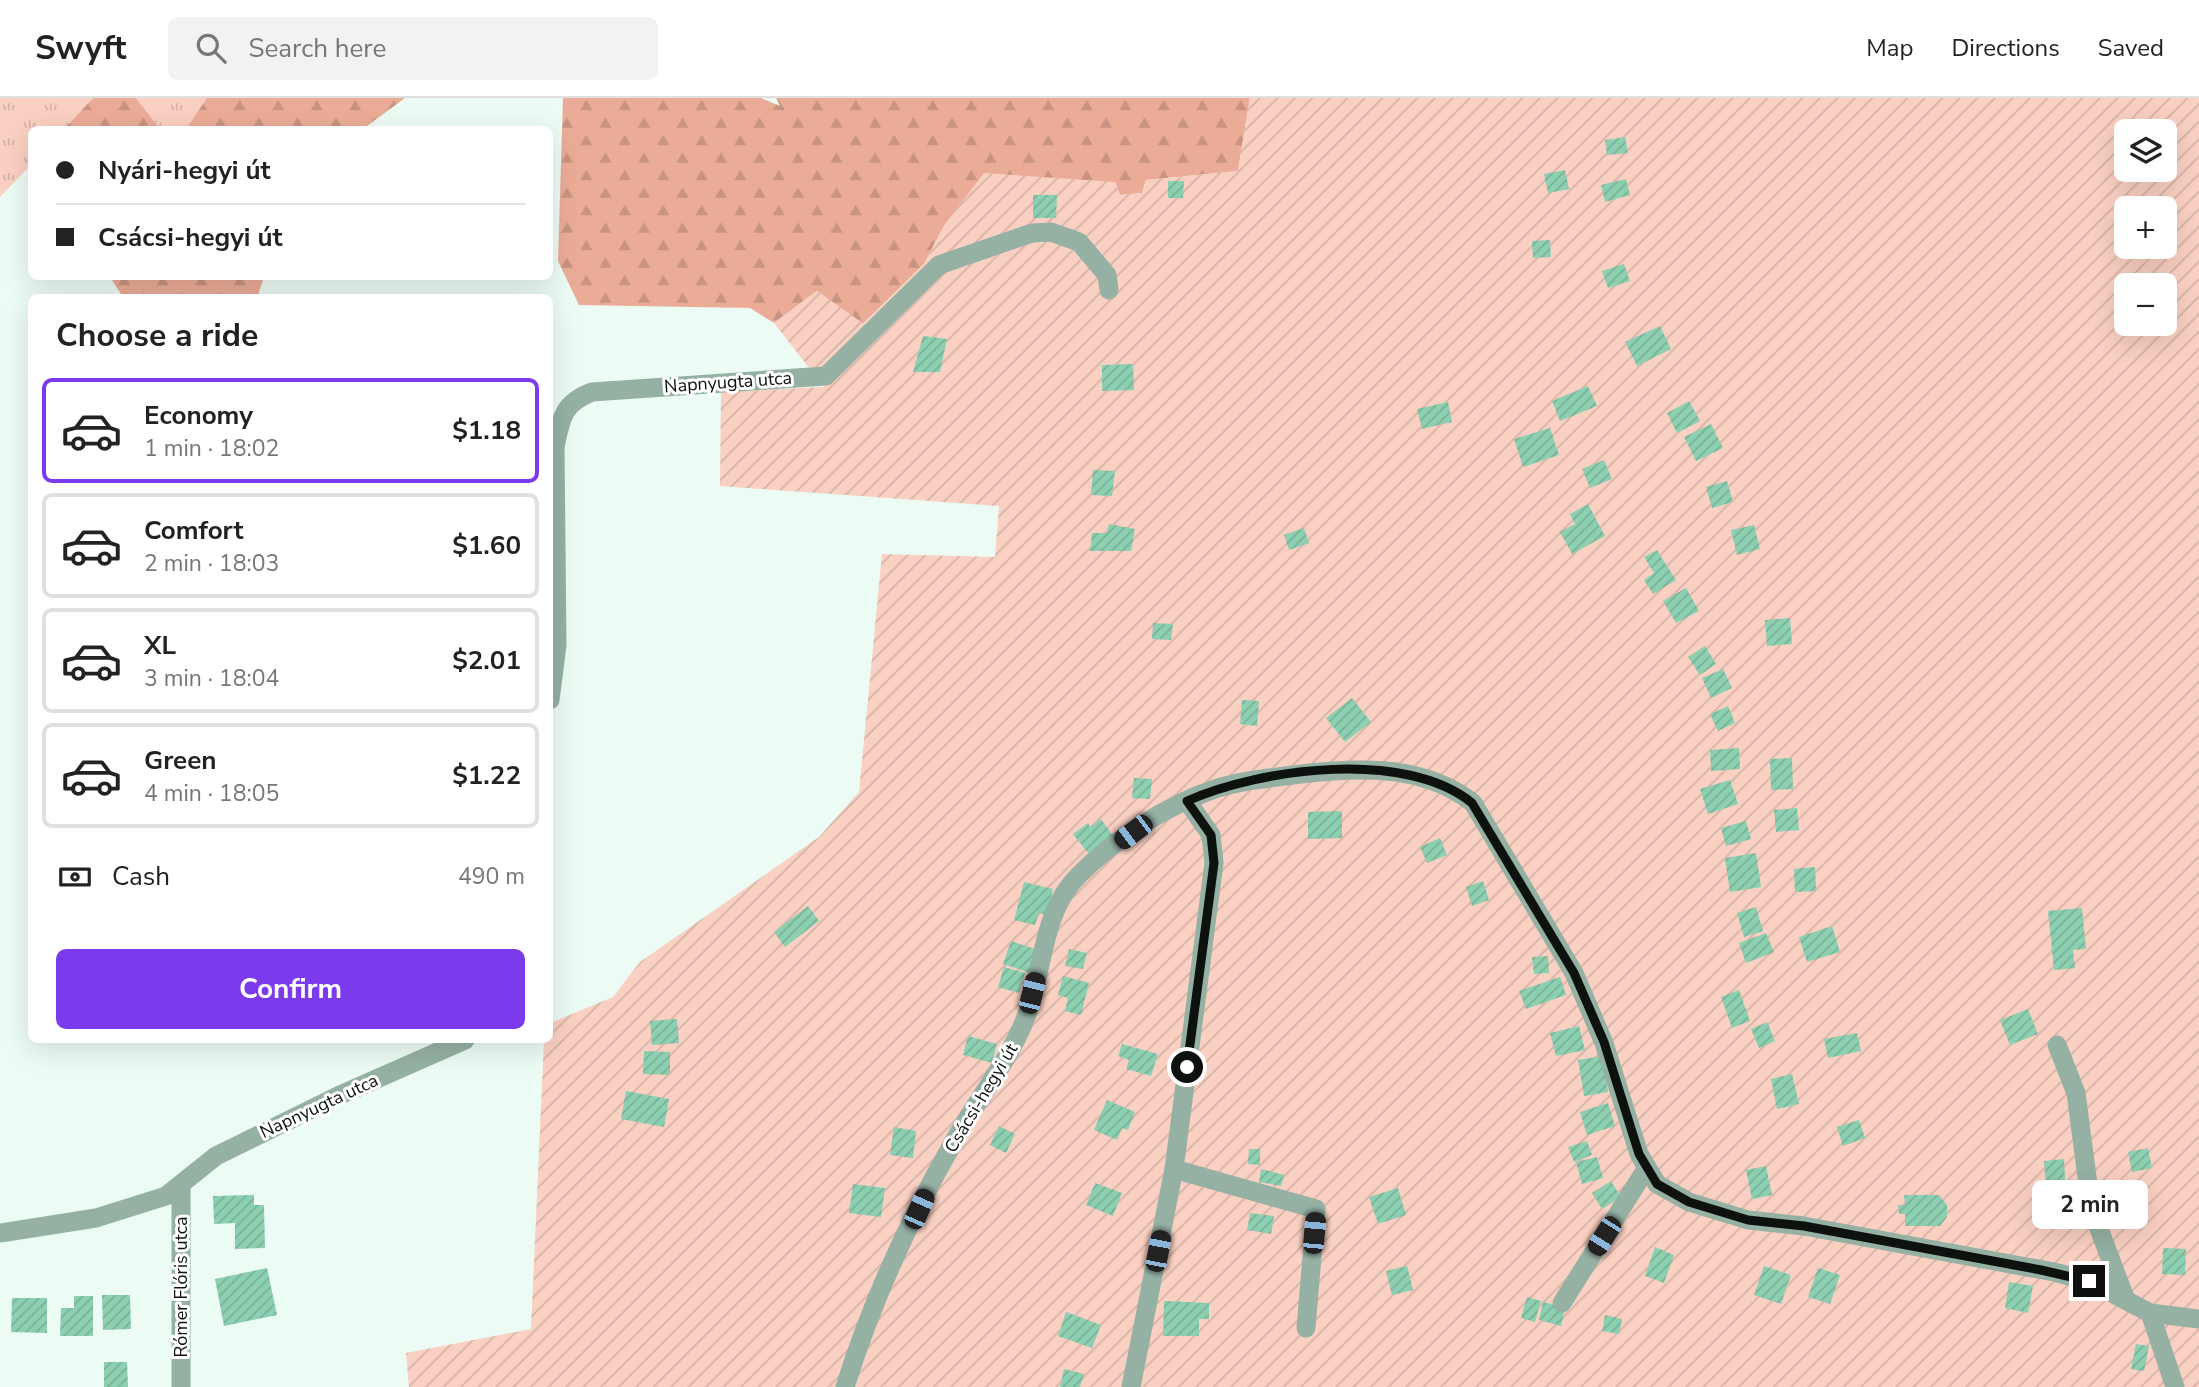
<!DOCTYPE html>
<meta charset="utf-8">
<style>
:root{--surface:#fff;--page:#f2f2f2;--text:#222;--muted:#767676;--line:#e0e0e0;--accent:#7c3aed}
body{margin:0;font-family:"Nunito Sans",sans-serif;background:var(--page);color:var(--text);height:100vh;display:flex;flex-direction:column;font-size:26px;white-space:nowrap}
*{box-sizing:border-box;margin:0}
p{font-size:23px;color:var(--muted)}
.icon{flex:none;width:38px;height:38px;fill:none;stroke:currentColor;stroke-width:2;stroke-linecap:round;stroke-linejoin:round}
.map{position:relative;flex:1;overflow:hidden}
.panel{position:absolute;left:28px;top:196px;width:525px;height:749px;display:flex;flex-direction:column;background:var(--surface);border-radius:10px;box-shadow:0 7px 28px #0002}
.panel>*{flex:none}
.top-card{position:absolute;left:28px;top:28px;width:525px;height:154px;border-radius:10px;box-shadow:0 7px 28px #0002;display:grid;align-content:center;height:154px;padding:0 28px;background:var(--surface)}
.fabs{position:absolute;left:2114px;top:21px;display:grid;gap:14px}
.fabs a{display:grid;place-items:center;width:63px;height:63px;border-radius:10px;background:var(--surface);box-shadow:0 7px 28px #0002;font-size:35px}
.end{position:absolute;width:32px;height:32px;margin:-16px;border:9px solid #0d120f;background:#fff;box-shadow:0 0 0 4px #fff}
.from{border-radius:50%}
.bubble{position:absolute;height:49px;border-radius:10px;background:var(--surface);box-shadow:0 7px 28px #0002;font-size:23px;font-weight:700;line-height:49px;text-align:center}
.car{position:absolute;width:21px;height:42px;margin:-21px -10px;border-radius:9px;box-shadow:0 0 5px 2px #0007;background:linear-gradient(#222 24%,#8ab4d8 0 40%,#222 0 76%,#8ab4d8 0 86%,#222 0)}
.top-card b{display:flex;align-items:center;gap:24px;height:66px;font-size:26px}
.top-card b+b{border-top:2px solid var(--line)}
.top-card i{width:18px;height:18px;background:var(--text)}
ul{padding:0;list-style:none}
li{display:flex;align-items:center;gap:21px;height:105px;margin:0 14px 10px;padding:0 14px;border:4px solid var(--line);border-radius:10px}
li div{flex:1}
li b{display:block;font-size:26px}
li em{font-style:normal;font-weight:700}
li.active{border-color:var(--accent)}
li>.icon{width:63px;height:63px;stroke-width:1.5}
h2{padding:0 28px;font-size:32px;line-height:84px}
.pay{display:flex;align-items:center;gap:18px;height:77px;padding:0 28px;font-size:26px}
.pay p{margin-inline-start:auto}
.primary-button{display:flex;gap:14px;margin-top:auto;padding:14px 28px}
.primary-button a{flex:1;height:80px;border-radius:10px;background:var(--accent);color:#fff;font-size:28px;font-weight:700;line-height:80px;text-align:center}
header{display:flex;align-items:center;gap:42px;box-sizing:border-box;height:98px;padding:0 35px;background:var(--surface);border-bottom:2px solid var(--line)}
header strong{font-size:33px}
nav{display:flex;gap:38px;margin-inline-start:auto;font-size:24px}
.search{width:490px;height:63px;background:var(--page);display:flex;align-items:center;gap:18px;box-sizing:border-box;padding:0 24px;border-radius:10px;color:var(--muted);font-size:26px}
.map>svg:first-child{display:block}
</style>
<header>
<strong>Swyft</strong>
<div class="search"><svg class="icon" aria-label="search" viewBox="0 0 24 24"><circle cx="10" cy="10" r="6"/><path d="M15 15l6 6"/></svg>Search here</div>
<nav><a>Map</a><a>Directions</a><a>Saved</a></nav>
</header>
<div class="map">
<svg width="2199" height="1289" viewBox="0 0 2199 1289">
<defs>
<pattern id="grass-tufts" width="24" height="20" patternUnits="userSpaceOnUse" patternTransform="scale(1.75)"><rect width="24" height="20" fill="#fad0c2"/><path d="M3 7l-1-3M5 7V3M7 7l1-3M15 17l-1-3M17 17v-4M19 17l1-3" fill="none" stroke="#d5b2a6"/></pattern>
<pattern id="forest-firs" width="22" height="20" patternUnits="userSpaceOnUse" patternTransform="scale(1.75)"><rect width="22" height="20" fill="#ebac97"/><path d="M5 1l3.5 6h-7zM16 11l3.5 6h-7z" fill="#c89381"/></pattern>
<pattern id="garden-furrows" width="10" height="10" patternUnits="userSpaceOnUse" patternTransform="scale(1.75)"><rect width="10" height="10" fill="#fad0c2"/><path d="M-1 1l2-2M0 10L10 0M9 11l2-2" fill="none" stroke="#d5b2a6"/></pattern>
<pattern id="building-hatch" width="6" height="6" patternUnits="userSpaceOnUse" patternTransform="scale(1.75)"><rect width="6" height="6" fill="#8ccfb1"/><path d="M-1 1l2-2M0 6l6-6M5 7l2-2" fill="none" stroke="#78b197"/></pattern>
</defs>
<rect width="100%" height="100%" fill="#ecfbf4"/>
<g fill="url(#grass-tufts)">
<path d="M0,0H93L64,31L32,32L31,67L0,99Z"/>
<path d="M136,0H207L186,32L160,31Z"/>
</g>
<g fill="url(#forest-firs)">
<path d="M93,0H136L160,31H64Z"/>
<path d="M207,0H405L363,31H186Z"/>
<path d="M563,0H761L780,8L776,0H1250L1238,73L1146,82L1142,95L1120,97L1115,84L945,126L924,166L863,226L817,193L774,225L750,210L579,207L558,163Z"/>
<path d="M110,179H264L257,200L123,199Z"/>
</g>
<path fill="url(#garden-furrows)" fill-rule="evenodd" d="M1250,0H2199V1289H409L406,1255L531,1231L544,942H550V925L613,899L640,864L819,739L859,694L882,456L995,459L999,408L720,388L721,294L824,289L774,225L817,193L864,226L924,166L945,126L984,75L1115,84L1120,97L1142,95L1146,82L1238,73ZM2126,33H2165V72H2126ZM2126,110H2165V149H2126ZM2126,187H2165V226H2126Z"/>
<g fill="url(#building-hatch)">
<path d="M1625,39L1628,55L1607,57L1605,42Z"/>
<path d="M1565,72L1569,91L1548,95L1544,76Z"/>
<path d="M1626,81L1630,97L1605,104L1601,87Z"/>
<path d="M1168,83H1184L1183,100H1168Z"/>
<path d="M1033,97H1057L1056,120H1033Z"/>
<path d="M1550,142L1551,159L1533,160L1532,143Z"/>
<path d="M1624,166L1630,183L1608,190L1602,173Z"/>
<path d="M1660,228L1671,251L1637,268L1625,244Z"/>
<path d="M923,238L947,241L940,274H913Z"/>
<path d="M1133,266L1134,292L1102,293V267Z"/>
<path d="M1588,288L1597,308L1560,323L1552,303Z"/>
<path d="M1689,303L1700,323L1677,335L1667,315Z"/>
<path d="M1448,304L1452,324L1422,331L1417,311Z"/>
<path d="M1711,326L1723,350L1696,363L1684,339Z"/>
<path d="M1550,330L1559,357L1523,369L1514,341Z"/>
<path d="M1604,362L1612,381L1590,390L1582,371Z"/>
<path d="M1093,372L1115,373L1112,398L1091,397Z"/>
<path d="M1727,383L1733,404L1712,410L1706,389Z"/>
<path d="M1588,406L1605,438L1572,456L1560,434L1575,426L1570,416Z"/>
<path d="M1109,426L1135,431L1131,453H1090L1092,435H1107Z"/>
<path d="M1754,427L1760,451L1737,457L1731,432Z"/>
<path d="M1304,430L1309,445L1289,452L1284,437Z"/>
<path d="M1657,452L1676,482L1653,496L1644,482L1654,475L1644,459Z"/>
<path d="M1686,490L1699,513L1676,525L1663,503Z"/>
<path d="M1790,520L1792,546L1767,548L1765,522Z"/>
<path d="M1153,525L1173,526L1171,542L1152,541Z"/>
<path d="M1705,548L1716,566L1700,577L1688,559Z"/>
<path d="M1723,571L1732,590L1711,600L1702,580Z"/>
<path d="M1352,600L1371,624L1345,644L1326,620Z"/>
<path d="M1242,602L1259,603L1257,628L1240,626Z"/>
<path d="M1728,608L1735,625L1718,633L1710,616Z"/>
<path d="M1739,650L1740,671L1711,673L1710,652Z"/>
<path d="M1792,660L1793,691L1771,692L1770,661Z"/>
<path d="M1134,680L1152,681L1150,701L1132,700Z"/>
<path d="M1730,682L1738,706L1708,716L1700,691Z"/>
<path d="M1797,710L1799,732L1776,734L1774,712Z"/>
<path d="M1342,713V740L1308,741V714Z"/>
<path d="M1101,721L1113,738L1089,756L1073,736L1088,725L1090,729Z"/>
<path d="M1746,723L1751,741L1726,748L1721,730Z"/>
<path d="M1440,740L1447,757L1427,765L1420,749Z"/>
<path d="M1756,755L1761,789L1730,794L1725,760Z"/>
<path d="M1815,769L1816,793L1795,794L1794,771Z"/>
<path d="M1483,783L1489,802L1472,808L1466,789Z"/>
<path d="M1024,784L1053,791L1047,817L1039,815L1035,827L1014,822Z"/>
<path d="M808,808L819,823L785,849L774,834Z"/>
<path d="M1756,809L1763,833L1744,839L1737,815Z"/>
<path d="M2082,810L2086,851L2073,852L2075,870L2054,872L2048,813Z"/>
<path d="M1832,828L1840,854L1807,864L1799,839Z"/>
<path d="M1766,835L1774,854L1746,865L1739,845Z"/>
<path d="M1011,843L1038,852L1030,875L1003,866Z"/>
<path d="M1069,851L1087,855L1083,871L1065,868Z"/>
<path d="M1548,858L1549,875L1534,876L1532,859Z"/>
<path d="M1004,869L1025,875L1019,895L998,889Z"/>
<path d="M1063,878L1089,885L1081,917L1065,913L1068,900L1058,897Z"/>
<path d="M1560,879L1566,897L1526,911L1519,893Z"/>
<path d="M1739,892L1750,923L1732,930L1721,899Z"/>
<path d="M2028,911L2038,936L2010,947L2000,922Z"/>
<path d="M677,921L679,945L652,947L650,923Z"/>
<path d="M1767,924L1775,943L1759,950L1751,931Z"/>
<path d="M1579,928L1585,952L1556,958L1550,935Z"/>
<path d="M1857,935L1861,953L1828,960L1824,941Z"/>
<path d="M968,938L997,946L992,965L963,957Z"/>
<path d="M1122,946L1158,956L1151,978L1126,971L1129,962L1118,958Z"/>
<path d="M644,953L670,954V977L643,976Z"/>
<path d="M1602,958L1608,994L1584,998L1578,962Z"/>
<path d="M1792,976L1799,1006L1777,1011L1771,981Z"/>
<path d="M626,993L669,1001L664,1029L621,1021Z"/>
<path d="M1107,1002L1135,1014L1128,1032L1122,1030L1117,1042L1094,1032Z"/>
<path d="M1608,1005L1615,1028L1587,1037L1580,1014Z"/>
<path d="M1859,1022L1865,1040L1843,1048L1837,1029Z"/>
<path d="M999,1028L1015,1036L1006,1055L990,1047Z"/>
<path d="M894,1029L916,1033L913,1060L890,1057Z"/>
<path d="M1587,1043L1592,1057L1574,1064L1568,1049Z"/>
<path d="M2148,1050L2152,1070L2132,1074L2128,1054Z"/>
<path d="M1249,1051H1260V1067L1248,1066Z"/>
<path d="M1597,1059L1603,1080L1582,1086L1576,1064Z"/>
<path d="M2064,1061L2066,1103L2041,1105V1089H2046L2044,1063Z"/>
<path d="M1766,1068L1772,1097L1752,1101L1746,1072Z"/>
<path d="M1261,1071L1284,1077L1281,1088L1259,1084Z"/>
<path d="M1611,1083L1621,1099L1602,1111L1592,1095Z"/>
<path d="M1095,1085L1122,1095L1113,1118L1086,1107Z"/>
<path d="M853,1086L885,1090L881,1119L849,1115Z"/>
<path d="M1398,1090L1406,1117L1378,1126L1369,1099Z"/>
<path d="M254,1097V1107H264L265,1150L235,1151V1125L214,1126L213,1098Z"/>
<path d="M1904,1097H1939L1947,1107V1119L1940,1128H1905V1116H1899L1898,1107H1905Z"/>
<path d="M1250,1115L1274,1118L1271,1136L1247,1132Z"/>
<path d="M1655,1149L1674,1157L1664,1185L1645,1178Z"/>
<path d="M2163,1150L2186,1151L2185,1177L2162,1176Z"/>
<path d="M1407,1168L1413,1192L1392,1197L1386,1173Z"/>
<path d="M1764,1168L1791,1177L1781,1206L1754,1197Z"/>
<path d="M267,1170L277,1217L224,1228L215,1181Z"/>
<path d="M1818,1170L1840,1177L1830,1206L1808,1199Z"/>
<path d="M2009,1184L2033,1188L2028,1215L2005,1210Z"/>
<path d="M102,1197H130L131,1231L103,1232Z"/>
<path d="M74,1198H93V1238H60L61,1210H74Z"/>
<path d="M1527,1199L1541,1203L1535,1224L1521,1220Z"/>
<path d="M12,1200H47V1235L11,1234Z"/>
<path d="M1164,1203L1209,1205V1221H1199V1238H1163Z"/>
<path d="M1543,1204L1565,1209L1561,1228L1539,1222Z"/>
<path d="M1066,1214L1101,1227L1092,1250L1058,1238Z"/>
<path d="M1605,1217L1622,1221L1619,1236L1602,1233Z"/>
<path d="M2136,1246L2149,1248L2144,1273L2131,1271Z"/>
<path d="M104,1264H127L128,1289H104Z"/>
<path d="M1064,1271L1084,1276L1080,1289H1060Z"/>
</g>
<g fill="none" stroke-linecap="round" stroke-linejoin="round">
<g stroke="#95b1a4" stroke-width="19">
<path d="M550,602L557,547L555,349C561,320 563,305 592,294L826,278L939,167L1032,135L1051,134L1079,144L1107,177L1109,192"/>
<path d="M2057,947L2076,995L2088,1087L2098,1128L2125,1200"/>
<path d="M1174,1071L1316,1111L1306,1230"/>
<path d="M0,1135L96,1120L166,1098L216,1058L340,997L465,942"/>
<path d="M1562,1205L1646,1071"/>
<path d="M2150,1215L2175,1289"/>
<path d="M181,1289V1088"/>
<path d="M845,1289C872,1203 912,1116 957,1038C980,997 1009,963 1026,919C1044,873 1041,814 1079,777C1114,742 1165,708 1212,692C1235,684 1260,681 1285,678C1348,670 1420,663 1473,705L1574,875L1604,945L1639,1056L1657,1086L1689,1104L1748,1122L1804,1128L2054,1174L2089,1183L2150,1215L2199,1221"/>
<path d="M1131,1289L1174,1071L1214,765L1211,737L1187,703"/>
</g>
</g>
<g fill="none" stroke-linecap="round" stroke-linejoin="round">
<path stroke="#0d120f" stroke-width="9" d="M1187,969L1214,765L1211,737L1187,703C1261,670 1406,651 1472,705L1574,875L1604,944L1639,1056L1657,1086L1689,1104L1748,1122L1804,1128L2041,1172L2089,1183"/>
</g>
<g text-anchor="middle" stroke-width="6" stroke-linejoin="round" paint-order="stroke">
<g font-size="18" fill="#0d120f" stroke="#fff">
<text transform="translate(728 284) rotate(-4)" y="6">Napnyugta utca</text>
<text transform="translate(981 1000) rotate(-59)" y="6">Csácsi-hegyi út</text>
<text transform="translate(319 1008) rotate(-25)" y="6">Napnyugta utca</text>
<text transform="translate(181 1189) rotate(-90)" y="6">Rómer Flóris utca</text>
</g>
</g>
</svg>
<div class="fabs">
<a><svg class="icon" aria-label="layers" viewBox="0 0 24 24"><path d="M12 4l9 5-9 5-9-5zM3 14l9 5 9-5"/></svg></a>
<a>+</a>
<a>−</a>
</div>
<i class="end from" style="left:1187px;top:969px"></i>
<i class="end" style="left:2089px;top:1183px"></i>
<div class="bubble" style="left:2032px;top:1082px;width:116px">2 min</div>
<i class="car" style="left:1133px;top:734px;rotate:233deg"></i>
<i class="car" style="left:1032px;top:895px;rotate:14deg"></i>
<i class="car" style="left:919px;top:1111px;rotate:24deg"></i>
<i class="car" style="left:1314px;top:1135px;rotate:5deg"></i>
<i class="car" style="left:1604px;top:1138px;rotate:212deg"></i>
<i class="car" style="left:1158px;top:1153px;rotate:11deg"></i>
<div class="top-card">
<b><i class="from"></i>Nyári-hegyi út</b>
<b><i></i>Csácsi-hegyi út</b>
</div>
<section class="panel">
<h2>Choose a ride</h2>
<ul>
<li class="active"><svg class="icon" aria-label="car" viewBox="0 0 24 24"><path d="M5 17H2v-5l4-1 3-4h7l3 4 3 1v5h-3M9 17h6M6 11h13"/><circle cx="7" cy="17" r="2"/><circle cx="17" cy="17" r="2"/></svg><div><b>Economy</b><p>1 min · 18:02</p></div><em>$1.18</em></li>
<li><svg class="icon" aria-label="car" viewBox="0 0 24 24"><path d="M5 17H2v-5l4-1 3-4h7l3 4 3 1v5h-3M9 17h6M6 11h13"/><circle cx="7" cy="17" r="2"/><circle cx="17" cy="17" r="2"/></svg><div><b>Comfort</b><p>2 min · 18:03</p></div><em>$1.60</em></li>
<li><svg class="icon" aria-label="car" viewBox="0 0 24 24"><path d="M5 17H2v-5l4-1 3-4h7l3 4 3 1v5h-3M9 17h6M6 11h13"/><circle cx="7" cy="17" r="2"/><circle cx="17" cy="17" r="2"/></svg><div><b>XL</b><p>3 min · 18:04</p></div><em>$2.01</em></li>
<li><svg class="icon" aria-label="car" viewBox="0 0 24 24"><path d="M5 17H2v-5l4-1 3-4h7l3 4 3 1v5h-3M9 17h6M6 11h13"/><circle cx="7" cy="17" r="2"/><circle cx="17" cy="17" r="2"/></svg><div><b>Green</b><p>4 min · 18:05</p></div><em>$1.22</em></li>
</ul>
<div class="pay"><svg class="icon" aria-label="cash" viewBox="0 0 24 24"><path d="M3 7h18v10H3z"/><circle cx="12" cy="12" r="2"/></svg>Cash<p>490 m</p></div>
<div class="primary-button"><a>Confirm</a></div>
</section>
</div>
